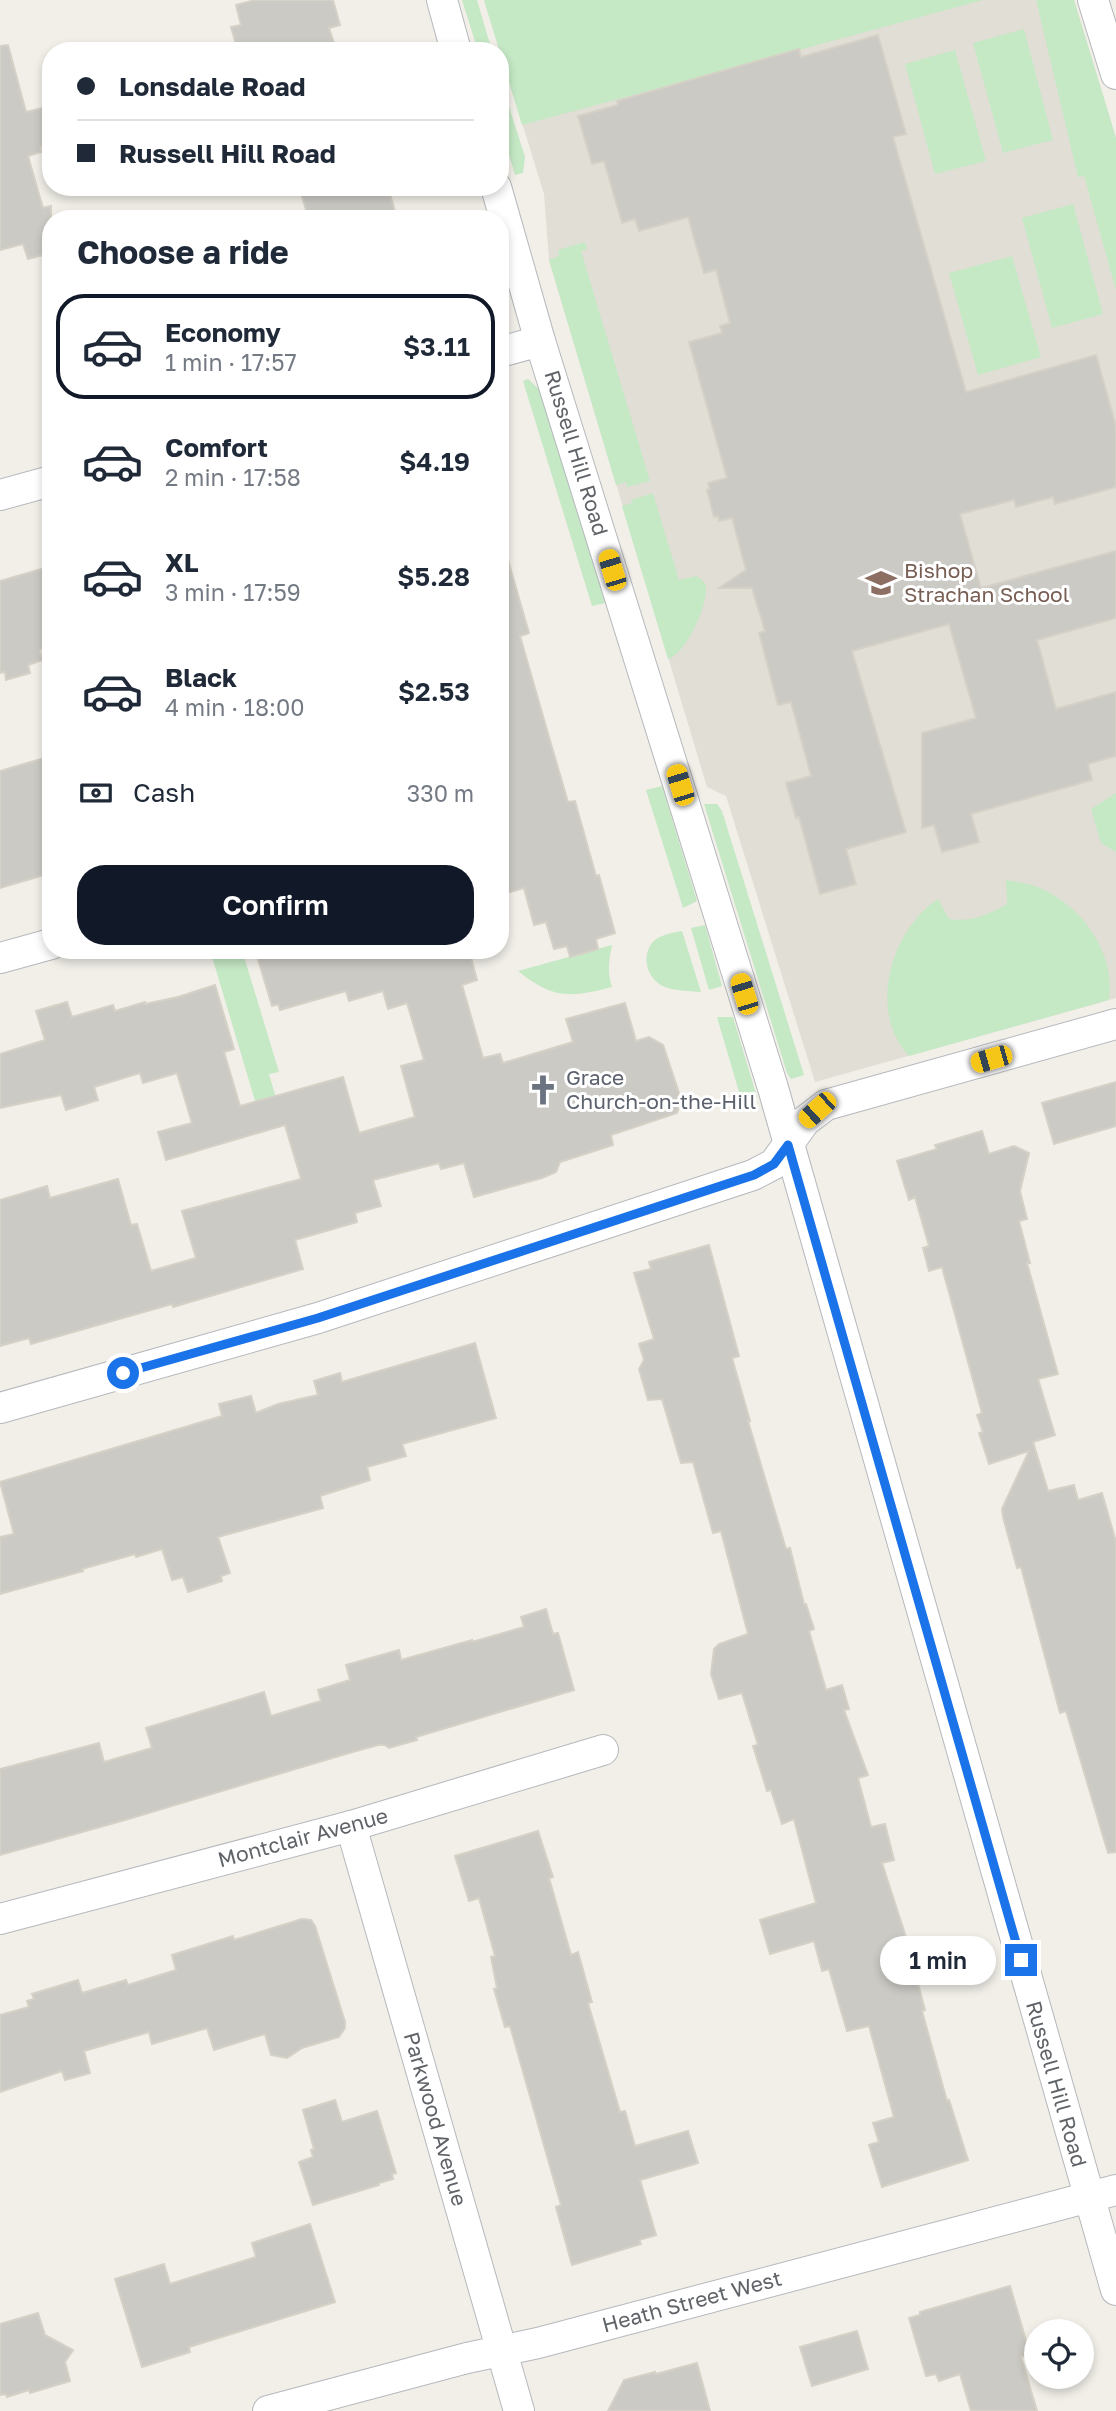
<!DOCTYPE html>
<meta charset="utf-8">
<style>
:root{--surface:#fff;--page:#f6f6f7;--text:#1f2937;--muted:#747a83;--line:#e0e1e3;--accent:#111827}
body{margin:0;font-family:"Golos Text",sans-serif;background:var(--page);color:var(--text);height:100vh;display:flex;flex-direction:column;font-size:26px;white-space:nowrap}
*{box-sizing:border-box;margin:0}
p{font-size:23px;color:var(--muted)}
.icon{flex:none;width:38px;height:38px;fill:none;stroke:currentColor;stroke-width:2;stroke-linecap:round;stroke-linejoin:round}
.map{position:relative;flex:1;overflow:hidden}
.panel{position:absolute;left:42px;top:210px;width:467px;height:749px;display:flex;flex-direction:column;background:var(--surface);border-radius:28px;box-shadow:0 4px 10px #0003}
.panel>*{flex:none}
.banner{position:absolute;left:42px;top:42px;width:467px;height:154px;border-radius:28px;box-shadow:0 4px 10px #0003;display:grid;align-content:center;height:154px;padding:0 35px;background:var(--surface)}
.fabs{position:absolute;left:1024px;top:2319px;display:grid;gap:14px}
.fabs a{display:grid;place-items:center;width:70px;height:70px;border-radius:50%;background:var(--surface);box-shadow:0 4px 10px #0003;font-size:35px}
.end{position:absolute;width:32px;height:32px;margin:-16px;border:9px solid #1a73e8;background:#fff;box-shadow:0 0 0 4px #fff}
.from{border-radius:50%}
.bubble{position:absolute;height:49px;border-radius:24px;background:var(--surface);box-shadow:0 4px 10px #0003;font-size:23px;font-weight:600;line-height:49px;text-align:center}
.car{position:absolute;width:21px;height:42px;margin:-21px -10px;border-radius:9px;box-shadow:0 0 5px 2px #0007;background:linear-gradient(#f5c518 24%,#345 0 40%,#f5c518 0 76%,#345 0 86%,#f5c518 0)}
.banner b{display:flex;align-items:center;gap:24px;height:66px;font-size:26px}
.banner b+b{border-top:2px solid var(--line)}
.banner i{width:18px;height:18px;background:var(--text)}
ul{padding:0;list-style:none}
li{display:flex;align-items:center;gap:21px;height:105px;margin:0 14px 10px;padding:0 21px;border:4px solid transparent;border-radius:28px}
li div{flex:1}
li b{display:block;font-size:26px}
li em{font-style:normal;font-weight:600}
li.on{border-color:var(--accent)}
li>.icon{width:63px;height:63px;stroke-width:1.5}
h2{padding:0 35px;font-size:32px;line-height:84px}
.pay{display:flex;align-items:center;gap:18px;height:77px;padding:0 35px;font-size:26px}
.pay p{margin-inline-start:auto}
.primary-button{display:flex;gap:14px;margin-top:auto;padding:14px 35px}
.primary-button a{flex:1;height:80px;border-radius:28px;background:var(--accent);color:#fff;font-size:28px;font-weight:600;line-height:80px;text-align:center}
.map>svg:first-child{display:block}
</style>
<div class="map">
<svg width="1116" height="2411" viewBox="0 0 1116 2411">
<rect width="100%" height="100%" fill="#f1efe8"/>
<path fill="#e1ded6" d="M484,0H1074L1116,138V998L815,1082L726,796L707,787L549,260L544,194Z"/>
<g fill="#c5e8c5">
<path d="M462,0H477L492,51H478Z"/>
<path d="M484,0H983L522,125Z"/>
<path d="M1036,0H1074L1116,138V290L1084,176L1078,177Z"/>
<path d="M1024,29L1053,140L1003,153L973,43Z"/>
<path d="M955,50L986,161L935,174L905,64Z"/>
<path d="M500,78L525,157L523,173L515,175L501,127Z"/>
<path d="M1073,204L1103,314L1052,328L1022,218Z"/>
<path d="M585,242L587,249L581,251L650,481L627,487L626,482L616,485L549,260L559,256L558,250Z"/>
<path d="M1012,256L1041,357L978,375L949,273Z"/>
<path d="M528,379L539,389L543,398L605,603L592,606L523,381Z"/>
<path d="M653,493L679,580L696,576C701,579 706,582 706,588C707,607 686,654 668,659L622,506L632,503L631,500Z"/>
<path d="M662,786L697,901L683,908L646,790Z"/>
<path d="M1116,793V852L1101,843L1091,809Z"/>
<path d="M704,804H717L722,811L804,1075L791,1079L787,1073Z"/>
<path d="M1006,880C1017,882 1028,883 1038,887C1082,906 1116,952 1109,1000L909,1056C867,1011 891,930 938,899L949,919C971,922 989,915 1007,904Z"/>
<path d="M705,925L722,986L709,990L691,928Z"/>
<path d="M682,931L701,992C690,991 678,991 668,988C649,983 640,959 652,943C658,935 672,933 682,931Z"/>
<path d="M612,945C609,960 607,972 612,987C570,998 553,999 518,971Z"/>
<path d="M210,950H242L279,1072L269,1074L276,1098L256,1104Z"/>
<path d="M717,1017H733L757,1097L742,1102Z"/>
</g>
<g fill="#cccac5" stroke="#d6d1c6" stroke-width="2">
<path d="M255,0H333L340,25L329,28L334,43L308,51H238L231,27L241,25L236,5Z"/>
<path d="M878,35L906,134L893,137L966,392L1096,355L1116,426V487L1055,504L1053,497L1016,507L1014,500L960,514L981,588L1116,551V618L1037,640L1056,709L1116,692V756L1088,764L1092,780L971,814L979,842L942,852L934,825L922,828V733L976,718L949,624L852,651L906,832L846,849L856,884L820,894L799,817L796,818L786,783L811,776L791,702L778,705L759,633L765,631L752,588H719L746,570L732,518L719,521L718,516L714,517L707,490L710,489L708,483L727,478L689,342L722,333L720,326L730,323L716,270L704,273L688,217L639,231L635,219L622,223L604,161L592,164L578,116L618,105L617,101L799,49L801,57Z"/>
<path d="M8,45L26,112L51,106V144L40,147L41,152L28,156L43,208L51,206V253L28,259L23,244L0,250V46Z"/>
<path d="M299,187H388L397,219H309Z"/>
<path d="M508,560L529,633L520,636L551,744L568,802L575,801L596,876L599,875L615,933L596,939L598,949L570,957L567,946L554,949L546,922L534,925L524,888L507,893L500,872V561Z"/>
<path d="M51,566V646L39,650L43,660L28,665L30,673L6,680L5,672L0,673V581Z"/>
<path d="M51,756V873L0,888V771Z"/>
<path d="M276,950H469L477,980L462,985L483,1058L500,1054L503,1063L573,1042L566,1019L625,1003L636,1041L649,1037L663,1045L681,1099L677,1113L611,1135L613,1145L560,1162L556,1172L542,1178L474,1197L464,1163L441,1169L439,1163L373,1180L381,1206L355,1213L357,1222L295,1240L303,1269L173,1307L172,1304L31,1344L29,1338L0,1346V1200L47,1186L50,1198L118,1179L131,1225L137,1224L151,1271L196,1258L182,1211L301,1179L285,1125L166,1160L158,1132L192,1123L177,1073L143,1083L140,1073L94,1087L98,1100L66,1110L61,1095L0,1108V1054L45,1040L36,1011L67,1002L72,1017L113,1005L115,1011L145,1002V1004L178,997L215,985L234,1049L224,1052L240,1106L343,1077L359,1133L415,1117L401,1066L424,1060L407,1003L388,1009L383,991L349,1001L346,991L280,1010L278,1004L272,1006L257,956Z"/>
<path d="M1116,1082V1126L1054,1144L1042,1103Z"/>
<path d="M982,1131L989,1154L1014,1146L1029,1153L1020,1191L1027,1219L1019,1221L1030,1263H1027L1058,1374L1038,1379L1055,1435L1033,1442L1048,1491L1074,1485L1078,1500L1102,1493L1116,1542V1852L1108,1853L1066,1711L1060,1713L1021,1567L1017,1568L1003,1517L1002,1509L1029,1451L989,1464L979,1433L983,1432L977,1415L982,1413L942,1267L929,1271L923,1248L929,1246L915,1197L909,1200L897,1161L937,1149L935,1145Z"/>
<path d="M709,1245L739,1356L732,1358L750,1421H748L786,1549L790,1548L804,1604H806L814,1629L809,1631L826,1690L842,1685L849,1709L844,1710L868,1775L858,1778L871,1827L885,1824L894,1860L882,1863L904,1931L925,2010L922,2011L947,2101L949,2100L968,2160L882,2187L869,2145L879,2142L873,2123L894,2117L869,2026L847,2031L829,1969L822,1971L814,1941L770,1954L760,1920L816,1903L794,1819L782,1824L771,1790L767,1791L753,1746L758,1745L742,1693L719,1699L711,1674L714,1649L719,1644L748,1634L721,1531L713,1533L693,1462L681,1463L662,1399L648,1400L639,1369L644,1360L639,1344L654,1339L634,1273L651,1269L649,1262Z"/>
<path d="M475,1343L496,1418L402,1444L406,1456L367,1467L370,1480L320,1496L323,1508L218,1537L230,1573L221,1576L222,1581L188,1592L183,1577L172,1580L162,1549L136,1557L135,1554L82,1569L83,1571L0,1594V1537L14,1534L0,1482L222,1416L219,1404L251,1396L256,1413L278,1404L318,1395L314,1381L340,1373L342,1382Z"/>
<path d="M546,1609L553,1634L558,1633L574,1690L416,1737L417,1740L389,1748L385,1745H378L349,1753L125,1820L0,1855V1769L99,1743L104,1762L152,1748L146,1728L264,1692L271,1716L321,1701L318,1690L350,1680L346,1665L399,1650L401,1660L472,1640V1642L524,1627L521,1617Z"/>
<path d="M538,1831L553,1877L549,1878L571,1955L578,1952L592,2002L588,2003L620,2112L625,2111L635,2146L688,2131L698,2163L640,2180L656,2235L639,2240L641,2244L572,2265L556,2207L561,2205L541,2135L510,2026L505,2027L494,1989L497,1988L491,1957L495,1956L479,1898L469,1901L455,1856Z"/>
<path d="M302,1919L311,1920L315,1926L345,2022V2028L339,2037L302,2048L287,2058L271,2055L265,2034L214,2050L207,2028L152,2044L149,2032L84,2051L90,2073L65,2080L62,2071L0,2092V2015L29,2007L27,2001L34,1999L32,1994L78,1980L82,1993L126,1980L128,1985L176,1970L172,1955L233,1936L234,1940Z"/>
<path d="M335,2100L342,2122L377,2111L396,2173L392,2174L393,2179L379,2183V2185L313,2205L299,2162L313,2157L311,2150L314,2149L303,2110Z"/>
<path d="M310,2224L335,2302L189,2347L190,2352L142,2367L115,2279L164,2264L170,2284L256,2257L252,2243Z"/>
<path d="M1010,2286L1030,2354L1021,2357L1037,2411H971L960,2374L939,2381L936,2374L926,2376L909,2318L920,2315V2312Z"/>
<path d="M38,2313L45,2335L73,2350L65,2362L70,2381L30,2393L29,2390L7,2397L6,2394L0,2395V2324Z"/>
<path d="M857,2331L868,2369L812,2386L800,2347Z"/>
<path d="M697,2363L710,2411H608L624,2380L655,2372L656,2374Z"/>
</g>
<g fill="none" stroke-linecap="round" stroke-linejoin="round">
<g stroke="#b5b8bc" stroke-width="32">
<g id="street">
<path d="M442,0L456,51"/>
<path d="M1093,0L1116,74"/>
<path d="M496,187L540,341L773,1088L1116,2290"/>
<path d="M500,352L540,341"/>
<path d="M0,495L51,481"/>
<path d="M0,958L51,944"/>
<path d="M0,1408L318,1318L753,1175L774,1164L805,1121L826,1105L1116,1024"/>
<path d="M351,1826L519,2411"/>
<path d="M0,1919L351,1826L603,1750"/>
<path d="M268,2411L467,2358L538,2343L1116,2190"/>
</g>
</g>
<use href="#street" stroke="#fff" stroke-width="30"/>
</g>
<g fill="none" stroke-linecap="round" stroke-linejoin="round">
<path stroke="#1a73e8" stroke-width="9" d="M123,1373L318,1318L754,1175L774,1164L788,1145L1021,1960"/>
</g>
<defs>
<g id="school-bare" transform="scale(2.415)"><path d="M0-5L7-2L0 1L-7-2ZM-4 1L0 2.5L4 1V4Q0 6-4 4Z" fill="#8d6e63" stroke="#fff" stroke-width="2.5" paint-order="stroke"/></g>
<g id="church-bare" transform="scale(2.415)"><path d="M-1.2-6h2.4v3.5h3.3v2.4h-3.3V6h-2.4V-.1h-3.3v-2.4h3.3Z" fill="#6b7280" stroke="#fff" stroke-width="2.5" paint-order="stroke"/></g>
</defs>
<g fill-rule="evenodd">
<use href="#school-bare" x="881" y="583"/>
<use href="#church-bare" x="543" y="1090"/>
</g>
<g text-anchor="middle" stroke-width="6" stroke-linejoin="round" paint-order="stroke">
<g font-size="21" fill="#5f6368" stroke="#fff">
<text transform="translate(576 453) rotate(73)" y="7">Russell Hill Road</text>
<text transform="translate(303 1838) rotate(-15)" y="7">Montclair Avenue</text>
<text transform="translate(1056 2084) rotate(74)" y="7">Russell Hill Road</text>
<text transform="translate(435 2119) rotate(74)" y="7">Parkwood Avenue</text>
<text transform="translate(692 2302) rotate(-15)" y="7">Heath Street West</text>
</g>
<g font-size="21" fill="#785e54" stroke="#fff" text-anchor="start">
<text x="904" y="578">Bishop<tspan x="904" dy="24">Strachan School</tspan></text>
</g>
<g font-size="21" fill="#5b616d" stroke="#fff" text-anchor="start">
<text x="566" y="1085">Grace<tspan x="566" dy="24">Church-on-the-Hill</tspan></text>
</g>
</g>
</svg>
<div class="fabs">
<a><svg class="icon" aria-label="locate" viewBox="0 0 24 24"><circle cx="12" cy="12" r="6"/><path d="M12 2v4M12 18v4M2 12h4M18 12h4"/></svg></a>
</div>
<i class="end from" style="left:123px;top:1373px"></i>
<i class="end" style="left:1021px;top:1960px"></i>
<div class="bubble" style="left:880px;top:1936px;width:116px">1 min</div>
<i class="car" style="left:612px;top:570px;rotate:343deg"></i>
<i class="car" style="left:680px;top:785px;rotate:343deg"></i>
<i class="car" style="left:744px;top:994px;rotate:343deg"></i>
<i class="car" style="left:991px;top:1059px;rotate:254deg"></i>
<i class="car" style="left:817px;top:1110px;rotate:228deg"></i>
<div class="banner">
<b><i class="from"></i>Lonsdale Road</b>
<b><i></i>Russell Hill Road</b>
</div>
<section class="panel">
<h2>Choose a ride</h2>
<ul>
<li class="on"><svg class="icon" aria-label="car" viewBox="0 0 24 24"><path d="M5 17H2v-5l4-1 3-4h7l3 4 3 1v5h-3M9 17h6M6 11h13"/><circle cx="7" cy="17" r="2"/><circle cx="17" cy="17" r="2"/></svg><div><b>Economy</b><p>1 min · 17:57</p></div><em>$3.11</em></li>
<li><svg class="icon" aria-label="car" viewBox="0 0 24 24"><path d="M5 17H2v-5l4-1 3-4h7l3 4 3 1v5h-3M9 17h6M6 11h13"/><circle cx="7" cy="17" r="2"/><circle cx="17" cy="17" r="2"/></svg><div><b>Comfort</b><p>2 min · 17:58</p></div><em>$4.19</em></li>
<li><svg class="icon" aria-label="car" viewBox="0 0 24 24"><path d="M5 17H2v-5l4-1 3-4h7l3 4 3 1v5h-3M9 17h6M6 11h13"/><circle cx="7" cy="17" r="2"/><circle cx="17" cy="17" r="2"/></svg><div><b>XL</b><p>3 min · 17:59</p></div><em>$5.28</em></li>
<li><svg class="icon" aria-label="car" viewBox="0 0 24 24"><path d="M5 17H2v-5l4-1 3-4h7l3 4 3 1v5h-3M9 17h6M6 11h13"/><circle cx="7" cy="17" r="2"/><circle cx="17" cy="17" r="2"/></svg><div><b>Black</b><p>4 min · 18:00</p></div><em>$2.53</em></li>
</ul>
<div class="pay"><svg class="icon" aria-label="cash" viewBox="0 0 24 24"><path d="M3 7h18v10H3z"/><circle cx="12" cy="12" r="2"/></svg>Cash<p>330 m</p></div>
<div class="primary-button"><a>Confirm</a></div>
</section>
</div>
